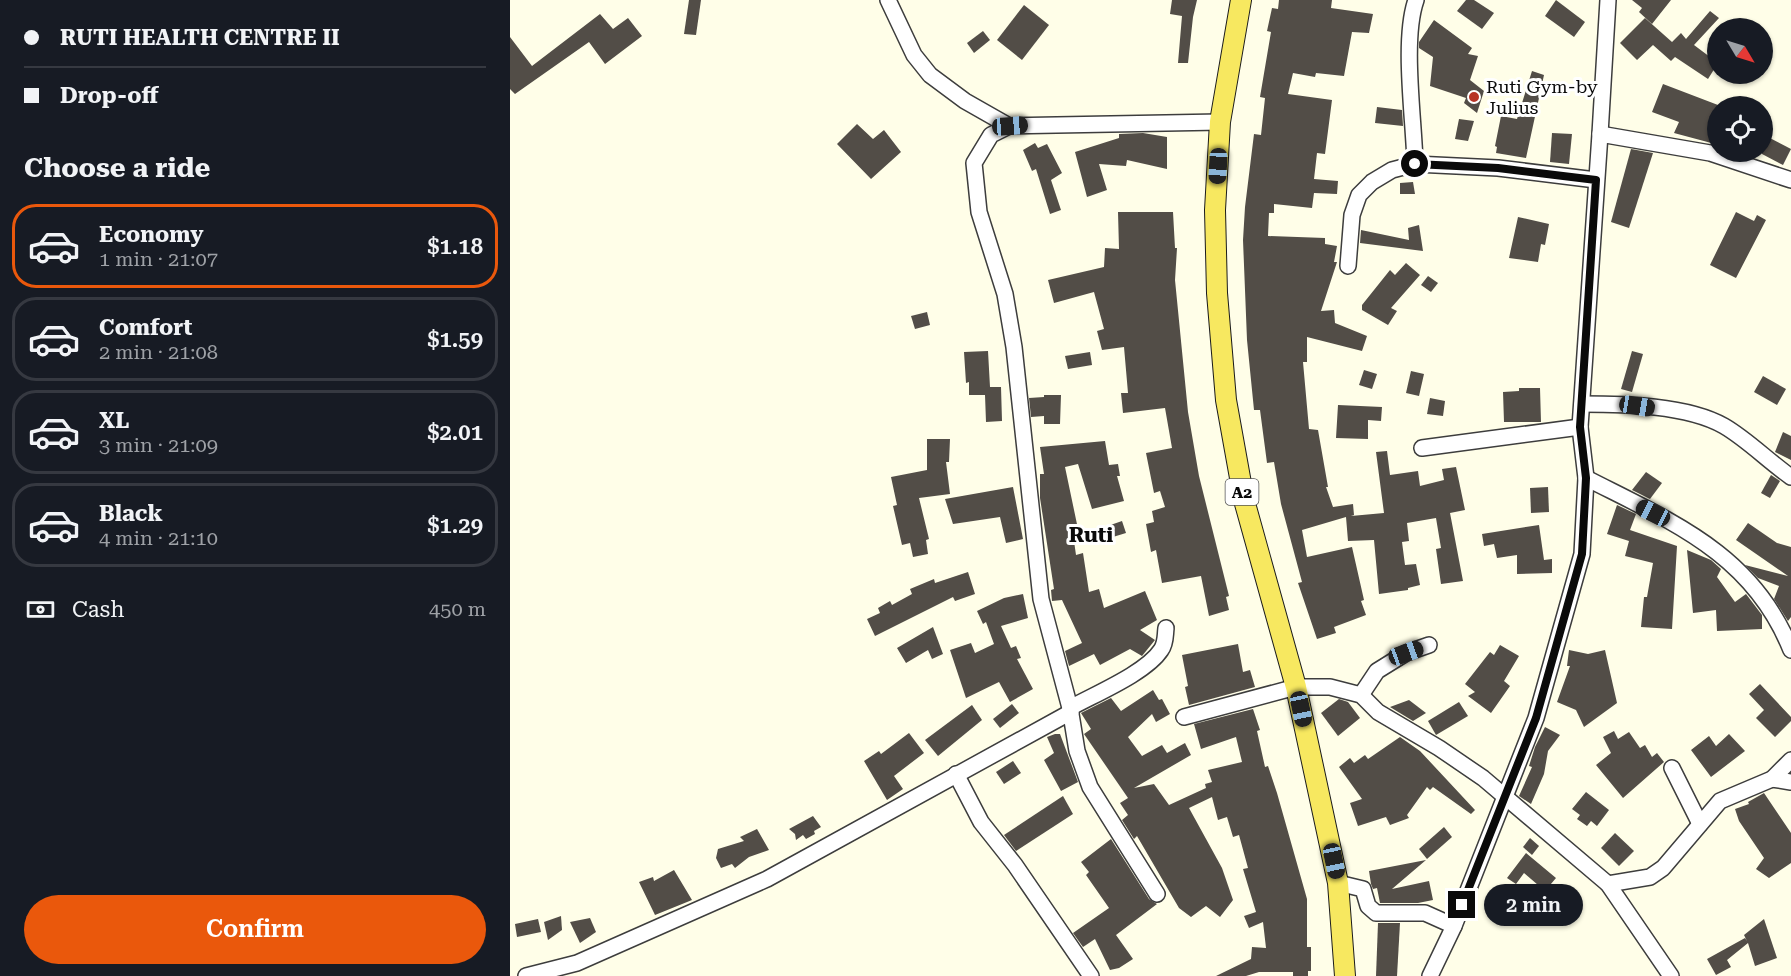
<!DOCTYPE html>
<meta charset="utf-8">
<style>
:root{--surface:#171b24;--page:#20242c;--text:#f1f3f6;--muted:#9ea1a6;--line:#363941;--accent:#ea580c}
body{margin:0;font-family:"Roboto Serif",serif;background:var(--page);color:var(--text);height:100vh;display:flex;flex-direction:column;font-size:22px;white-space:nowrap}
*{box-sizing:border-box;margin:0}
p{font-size:20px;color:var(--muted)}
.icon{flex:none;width:33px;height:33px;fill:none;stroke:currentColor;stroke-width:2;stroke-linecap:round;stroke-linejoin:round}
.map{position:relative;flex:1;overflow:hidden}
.sheet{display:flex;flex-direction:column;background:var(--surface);width:510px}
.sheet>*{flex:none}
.top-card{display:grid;align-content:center;height:132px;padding:0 24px;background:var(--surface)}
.needle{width:39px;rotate:128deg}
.buttons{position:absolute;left:1197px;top:18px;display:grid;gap:12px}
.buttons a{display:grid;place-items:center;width:66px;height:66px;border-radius:50%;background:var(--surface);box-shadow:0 2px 4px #0004;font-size:30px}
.end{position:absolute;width:27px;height:27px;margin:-14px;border:8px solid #0a0a0a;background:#fff;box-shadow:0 0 0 3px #fff}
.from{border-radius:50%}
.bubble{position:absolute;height:42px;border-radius:21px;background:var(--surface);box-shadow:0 2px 4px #0004;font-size:20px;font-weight:600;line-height:42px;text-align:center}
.car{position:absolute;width:18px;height:36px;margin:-18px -9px;border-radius:8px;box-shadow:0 0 4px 2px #0007;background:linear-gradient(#222 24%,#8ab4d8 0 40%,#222 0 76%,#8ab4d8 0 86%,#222 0)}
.top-card b{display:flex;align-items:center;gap:21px;height:57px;font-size:22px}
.top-card b+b{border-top:2px solid var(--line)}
.top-card i{width:15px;height:15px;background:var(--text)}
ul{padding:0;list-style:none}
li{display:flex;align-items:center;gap:18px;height:84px;margin:0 12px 9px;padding:0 12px;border:3px solid var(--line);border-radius:24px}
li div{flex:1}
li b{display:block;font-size:22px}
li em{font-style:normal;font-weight:600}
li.selected{border-color:var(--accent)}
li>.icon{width:54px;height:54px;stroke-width:1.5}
h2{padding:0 24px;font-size:27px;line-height:72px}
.pay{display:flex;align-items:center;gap:15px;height:66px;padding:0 24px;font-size:22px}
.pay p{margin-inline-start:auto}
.button{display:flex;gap:12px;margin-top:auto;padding:12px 24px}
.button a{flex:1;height:69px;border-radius:36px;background:var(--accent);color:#fff;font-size:24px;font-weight:600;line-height:69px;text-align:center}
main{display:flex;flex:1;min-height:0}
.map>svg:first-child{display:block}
</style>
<main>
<section class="sheet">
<div class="top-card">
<b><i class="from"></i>RUTI HEALTH CENTRE II</b>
<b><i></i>Drop-off</b>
</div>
<h2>Choose a ride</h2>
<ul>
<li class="selected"><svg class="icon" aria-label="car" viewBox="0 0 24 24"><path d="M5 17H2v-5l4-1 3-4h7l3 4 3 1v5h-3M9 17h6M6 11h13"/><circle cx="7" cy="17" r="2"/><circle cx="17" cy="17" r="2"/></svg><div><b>Economy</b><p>1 min · 21:07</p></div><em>$1.18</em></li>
<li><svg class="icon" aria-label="car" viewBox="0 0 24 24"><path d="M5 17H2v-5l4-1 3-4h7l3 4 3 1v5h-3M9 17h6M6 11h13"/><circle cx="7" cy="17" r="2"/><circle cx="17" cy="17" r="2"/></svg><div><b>Comfort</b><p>2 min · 21:08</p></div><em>$1.59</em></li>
<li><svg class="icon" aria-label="car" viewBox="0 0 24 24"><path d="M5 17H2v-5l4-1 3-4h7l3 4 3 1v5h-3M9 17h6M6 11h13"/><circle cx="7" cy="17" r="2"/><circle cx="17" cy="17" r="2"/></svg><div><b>XL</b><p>3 min · 21:09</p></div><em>$2.01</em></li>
<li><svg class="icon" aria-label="car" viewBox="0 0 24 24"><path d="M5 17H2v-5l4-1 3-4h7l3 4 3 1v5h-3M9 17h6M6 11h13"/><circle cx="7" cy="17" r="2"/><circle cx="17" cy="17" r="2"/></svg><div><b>Black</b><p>4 min · 21:10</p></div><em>$1.29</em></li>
</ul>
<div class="pay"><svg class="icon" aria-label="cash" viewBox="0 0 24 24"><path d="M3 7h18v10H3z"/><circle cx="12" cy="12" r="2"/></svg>Cash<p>450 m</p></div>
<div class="button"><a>Confirm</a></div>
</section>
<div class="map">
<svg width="1281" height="976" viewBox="0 0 1281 976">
<rect width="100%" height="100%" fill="#fffee8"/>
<g fill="#524d47">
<path d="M179,0H191L186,35L174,34Z"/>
<path d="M662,0H687L683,17L678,63H668L672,16L660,14Z"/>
<path d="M769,0H822L821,8L863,14L859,33L842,32L834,76L806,73L805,77L783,73L778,94L822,100L815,154L807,153L804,179L828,181L827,194L804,193L802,208L764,204V213H759L758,236L815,238V244L827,246L824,262H827L811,311L824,310L825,323L857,336L852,351L797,337V362H793L799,429L808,430L818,487H816L823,507L843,504L844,515L841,516L874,513L866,452L877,451L880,475L908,471L910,486L934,480L932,469L946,467L955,510L940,513L953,581L931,584L926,549L931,548L926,518L897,523L899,541L892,542L895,565L906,564L910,585L898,588V590L869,594L864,540L838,541L836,517L792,530L797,557L842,547L854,600L851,601L856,615L824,627L826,633L807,639L788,583L792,582L771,504L764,462L757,463L750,410H744L737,340L733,240L735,207L744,134L751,135L755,98L750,97L761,32L757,31L762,8L768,9Z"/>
<path d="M956,0H964L984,13L972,29L947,11Z"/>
<path d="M1046,0L1075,22L1064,37L1035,16Z"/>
<path d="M1122,0H1161L1142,24L1129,12L1132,8Z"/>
<path d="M514,5L539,25L512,60L487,40Z"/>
<path d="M1200,11L1209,18L1184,45L1208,63L1198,79L1165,57L1161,61L1143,45L1127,60L1110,43L1135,18L1162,42L1171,33L1176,39Z"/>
<path d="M90,14L103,29L118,18L132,36L95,64L79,42L5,94L0,89V37L22,66Z"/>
<path d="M924,20L962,48L958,54L968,56L960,80L974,91L967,113L954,103L956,98L920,86L923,57L909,48V42Z"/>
<path d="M473,31L480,40L464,53L457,43Z"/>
<path d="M1022,71L1034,75L1016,158L986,153L987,147L985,146L991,116L1007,119Z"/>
<path d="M1153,84L1208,105L1205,144L1164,133L1169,122L1142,112Z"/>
<path d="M867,107L892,110L893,126L865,123Z"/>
<path d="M949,119L964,121L958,141L945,139Z"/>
<path d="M347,124L363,139L374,130L391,152L361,179L327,144Z"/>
<path d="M633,133L657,137V169L617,160L616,166L589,164L597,190L577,197L565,152L609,138V134Z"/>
<path d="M1042,133L1062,134L1059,164L1040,162Z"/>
<path d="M1252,134L1281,149L1273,165L1252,154Z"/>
<path d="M525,143L528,148L537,144L552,173L541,180L551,210L540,214L526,169L522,171L513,150Z"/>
<path d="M1121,149L1143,153L1119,228L1101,222Z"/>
<path d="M903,182L905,194H890V183Z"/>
<path d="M608,212H663L665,248H667L665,280L678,412L689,476L719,596L716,597L719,610L699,616L691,576L652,583L646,550L641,552L636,524L644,522L642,511L655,507L650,491L644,493L636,453L662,448L655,408L613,413L611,393H618L614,347L592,350L587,331L594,329L584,292L544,303L538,280L594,267L595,248L609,249Z"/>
<path d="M1226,212L1244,221L1247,215L1256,220L1226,278L1200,265Z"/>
<path d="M1008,217L1039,224L1035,245L1031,244L1028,262L999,258Z"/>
<path d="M909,225L913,251L850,243L851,230L899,240L898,228Z"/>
<path d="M896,263L910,275L881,308L887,311L878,325L852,310V305L880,270L885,275Z"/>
<path d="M918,276L928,283L921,292L911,285Z"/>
<path d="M417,312L420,325L405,329L401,316Z"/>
<path d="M478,351L480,387H491L492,421L476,422L475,395H459V382L456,383L454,352Z"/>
<path d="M1122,351L1133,354L1122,392L1111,389Z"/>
<path d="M580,352L582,365L558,369L555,356Z"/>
<path d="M854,370L867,374L862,389L849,385Z"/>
<path d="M901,371L914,374L909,396L896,393Z"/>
<path d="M1253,376L1276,389L1267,405L1244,392Z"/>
<path d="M1009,388H1030L1031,422H994L993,392L1009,391Z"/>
<path d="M534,395H551L550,424H534V416L521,417L519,398L534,397Z"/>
<path d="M920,398L935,401L933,416L917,414Z"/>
<path d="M828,405L872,407L871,421L858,420V439L826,438Z"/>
<path d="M1273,432L1281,436V460L1265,452Z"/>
<path d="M417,439H440L439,462H436L440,494L409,498L419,539L416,540L418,554L403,557L400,543L392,545L383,506L387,505L381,477L417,470Z"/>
<path d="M595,441L599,465L608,464L610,476H607L614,501L582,509L568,464L555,467L568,529V532L563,534L566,555L573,553L579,592L589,589L594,608L635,591L647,620L630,630L645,640L632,656L620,649L590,665L584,654L559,666L555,651L572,643L552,600L542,601L541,590L544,589L530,498V474H534L530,447Z"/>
<path d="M1136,472L1152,483L1140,499L1122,490Z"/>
<path d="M1261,475L1270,481L1260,498L1251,493Z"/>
<path d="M503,487L513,539L496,543L490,517L443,524L435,499Z"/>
<path d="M1038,487L1039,512L1021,513L1020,488Z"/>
<path d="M1107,505L1126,514L1120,530L1167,546L1162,629L1131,627L1134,597H1137L1143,563L1115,556L1119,541L1097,534Z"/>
<path d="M612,521L616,533L593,540L589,529Z"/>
<path d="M1238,523L1267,543L1281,547V617L1278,621L1264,599L1269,586L1248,578L1235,565L1278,576L1226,540Z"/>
<path d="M1029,525L1034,560L1042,559V573L1007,574V555L987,558L984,544L974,546L972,534Z"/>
<path d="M1177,550L1201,560L1211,569L1207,577L1225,602L1236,594L1252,615V629L1207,631L1206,610L1183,613Z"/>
<path d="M458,572L465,594L445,601L443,597L365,636L357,619L370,613L368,608L380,601L382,605L402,594L400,589L424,579L425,583Z"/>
<path d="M513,594L518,618L491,626L501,648L506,646L511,658L507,659L523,689L500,702L489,682L456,698L440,650L461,643L465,653L484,644L476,622L473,624L467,611L494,598Z"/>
<path d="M423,627L433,654L422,659L418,650L396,663L387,648Z"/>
<path d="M728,644L733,672L740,670L745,687L679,705L675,687L678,686L672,655Z"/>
<path d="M990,645L1009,656L994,681L1000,686L981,713L958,696L965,692L955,684L980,652L984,655Z"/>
<path d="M1059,650L1078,654L1095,650L1107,703L1074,727L1066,710L1047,702L1060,666H1057Z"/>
<path d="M1250,684L1281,717V721L1265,737L1246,718L1254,710L1239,694Z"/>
<path d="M643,690L649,700L652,699L660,714L646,722L642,714L618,737L632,756L652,745L657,753L675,743L681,755L624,788L644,784L659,805L696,788L695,784L702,782L698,770L732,762L726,737L691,749L684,724L743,709L750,730L747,731L755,767L758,766L767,793L797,899V947H801V971H798V976H783V972H749L736,976H706L741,959L742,947L756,948L753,922L739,928L734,916L746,912L733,869L738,868L729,835L723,837L717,817L708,820L702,797L679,808L712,868L723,900L710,917L696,906L681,917L669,908L627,836L624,839L612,820L618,815L610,803L618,798L574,734L581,729L571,713L601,698L611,711Z"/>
<path d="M829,699L838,702L850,718L828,736L811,713Z"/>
<path d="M899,700L916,713L903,721L880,707Z"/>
<path d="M949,702L958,716L926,735L918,721Z"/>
<path d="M502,704L509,713L490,728L483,719Z"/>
<path d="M462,705L472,720L428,756L415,740Z"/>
<path d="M1035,727L1050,735L1038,751L1034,774L1021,804L1009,796L1022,767L1019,766L1025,747Z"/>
<path d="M1104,731L1108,739L1119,732L1130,748L1135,745L1142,757L1147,753L1154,762L1113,798L1086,765L1101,753L1093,737Z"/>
<path d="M399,733L414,753L384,776L393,789L377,800L354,761L369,751L371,754Z"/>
<path d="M545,734H550L568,782L551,791L534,760L544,753L537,737Z"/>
<path d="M1219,734L1235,751L1201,777L1181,750L1199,736L1206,746Z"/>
<path d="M890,737L910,751L965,810L961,814L923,787L920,790L917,787L897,815L899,818L880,825L876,817L848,826L840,803L852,799L829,767L840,758L844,763L855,755L858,759Z"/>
<path d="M503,761L511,773L494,784L486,772Z"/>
<path d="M1076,792L1099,810L1087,826L1081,821L1077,826L1067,819L1070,815L1062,809Z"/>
<path d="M1254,793L1281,833V863L1259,878L1246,869L1254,858L1229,821L1225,809L1239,804L1238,802Z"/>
<path d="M553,796L563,814L506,851L494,835Z"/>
<path d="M303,816L311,827L304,831L305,834L296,839L293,835L286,840L285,834L279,829Z"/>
<path d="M934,827L942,837L917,859L909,849Z"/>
<path d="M247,829L259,850L239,857L225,868L222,864L211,868L206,858L208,849L234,841L230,837Z"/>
<path d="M1105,833L1124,851L1109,866L1091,848Z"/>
<path d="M1020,838L1029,846L1022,855L1013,847Z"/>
<path d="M601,839L639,899L647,904L606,935L623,959L609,968L600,970L585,939L573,947L563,933L599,908L576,875L579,872L571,862Z"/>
<path d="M1016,853L1046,878L1035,891L1014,873L1006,884L997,878Z"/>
<path d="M916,860L882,889L919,881L923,900L908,903H870L867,888L863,889L861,884L859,871Z"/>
<path d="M164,870L182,900L145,915L129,882L143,877L144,881Z"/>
<path d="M51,916L52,930L38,940L34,922Z"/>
<path d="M80,918L86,932L70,943L60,922Z"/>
<path d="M28,919L31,932L7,937L5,924Z"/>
<path d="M1254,919L1267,958L1245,966L1238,943L1217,960L1221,967L1206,975L1197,959L1235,938L1237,941L1234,935Z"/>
<path d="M868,923H890L887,976H866Z"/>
</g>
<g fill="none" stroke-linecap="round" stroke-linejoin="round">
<g stroke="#3d3d3d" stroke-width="18">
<g id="minor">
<path d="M378,0L404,55L420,75L455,101L499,126L710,122"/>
<path d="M499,126L481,135L464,163L469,212L495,294L504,347L531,599L560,708L567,751L580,787L647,894"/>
<path d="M1090,134L1098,0"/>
<path d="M905,164C904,119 892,40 906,0"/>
<path d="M838,266L842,215L849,195L862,182L882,170L905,164L988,168L1086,180"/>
<path d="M1072,404C1114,404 1177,405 1214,426C1238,440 1258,461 1281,477"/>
<path d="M912,448L1070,427"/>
<path d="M1076,478C1162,522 1243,554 1281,650"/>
<path d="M851,695L867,671L896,653L919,645"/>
<path d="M560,708C585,694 636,673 651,650C656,643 655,636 656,628"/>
<path d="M674,717L786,687H820L851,695L868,712L929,748L973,778L1098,884L1161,976"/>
<path d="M1162,768L1190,824"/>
<path d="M446,774L471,822L505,865L581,976"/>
<path d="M1262,779L1281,782"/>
<path d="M828,883L853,889L858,906L866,913H915L944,926"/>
<path d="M1098,884L1140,877L1153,868L1210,801L1262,779L1281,760"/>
<path d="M16,976L67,963L257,879L561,712"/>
<path d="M920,976L944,926L1026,718L1072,554L1076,478L1070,427L1090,134L1200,153L1281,180"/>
</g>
</g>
<g stroke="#1b1b1b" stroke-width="22">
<path id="major" d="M731,0L710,122L705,210L707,293L716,400L734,500L786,687L828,883L835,976"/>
</g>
<use href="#minor" stroke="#fff" stroke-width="15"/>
<use href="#major" stroke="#f7e860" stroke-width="20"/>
</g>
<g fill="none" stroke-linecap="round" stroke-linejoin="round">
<path stroke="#0a0a0a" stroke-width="8" d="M905,164L988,168L1086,180L1070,427L1076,478L1072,554L1026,718L952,905"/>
</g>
<circle fill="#b73426" stroke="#fff" stroke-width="2" cx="964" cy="97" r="6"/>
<g text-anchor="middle" stroke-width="6" stroke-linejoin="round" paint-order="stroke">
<rect fill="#fff" stroke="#545454" stroke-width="1.5" x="715.5" y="479" width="33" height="26" rx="4.5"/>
<g font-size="16" font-weight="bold" fill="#0a0a0a">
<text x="732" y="498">A2</text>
</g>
<g font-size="18" fill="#0a0a0a" stroke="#fff" text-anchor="start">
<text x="976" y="93">Ruti Gym-by<tspan x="976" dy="21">Julius</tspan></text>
</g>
<g font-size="21" font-weight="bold" fill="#0a0a0a" stroke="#fff">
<text x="581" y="542">Ruti</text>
</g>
</g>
</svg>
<div class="buttons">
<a><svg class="needle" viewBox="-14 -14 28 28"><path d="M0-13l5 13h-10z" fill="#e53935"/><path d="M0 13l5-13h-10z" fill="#9ea1a6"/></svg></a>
<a><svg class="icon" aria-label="locate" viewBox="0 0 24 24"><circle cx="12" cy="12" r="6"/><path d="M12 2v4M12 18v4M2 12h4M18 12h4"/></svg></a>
</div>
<i class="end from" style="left:905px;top:164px"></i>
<i class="end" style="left:952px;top:905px"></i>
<div class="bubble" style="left:974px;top:884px;width:99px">2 min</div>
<i class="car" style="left:500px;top:126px;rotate:86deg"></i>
<i class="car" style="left:708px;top:166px;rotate:183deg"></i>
<i class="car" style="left:1127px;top:406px;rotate:99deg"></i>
<i class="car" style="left:1143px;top:513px;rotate:297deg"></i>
<i class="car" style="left:896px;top:653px;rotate:70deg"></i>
<i class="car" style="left:791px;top:709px;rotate:168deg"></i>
<i class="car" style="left:824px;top:861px;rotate:168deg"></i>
</div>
</main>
